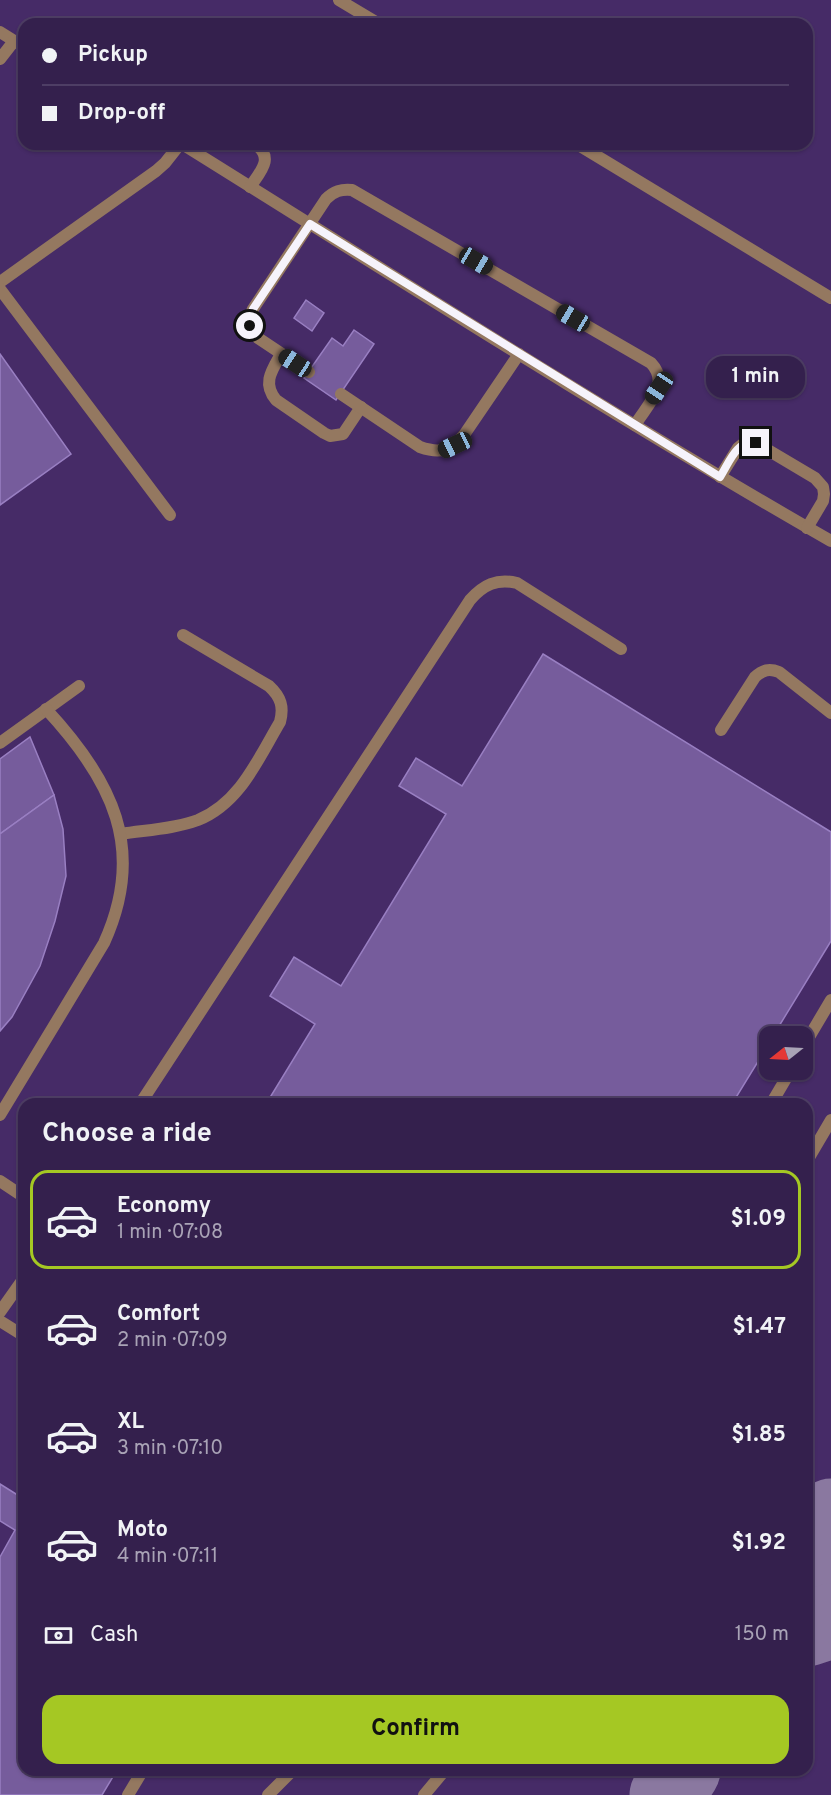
<!DOCTYPE html>
<meta charset="utf-8">
<style>
:root{--surface:#34204d;--page:#3c2854;--text:#f1f3f6;--muted:#a9a3b6;--line:#4e3e65;--accent:#a5c823}
body{margin:0;font-family:Overpass,sans-serif;background:var(--page);color:var(--text);height:100vh;display:flex;flex-direction:column;font-size:22px;white-space:nowrap}
*{box-sizing:border-box;margin:0}
p{font-size:20px;color:var(--muted)}
.icon{flex:none;width:33px;height:33px;fill:none;stroke:currentColor;stroke-width:2;stroke-linecap:round;stroke-linejoin:round}
.map{position:relative;flex:1;overflow:hidden}
.panel{position:absolute;left:18px;top:1098px;width:795px;height:678px;display:flex;flex-direction:column;background:var(--surface);border-radius:18px;box-shadow:0 2px 4px #0004,0 0 0 2px var(--line)}
.panel>*{flex:none}
.guide{position:absolute;left:18px;top:18px;width:795px;height:132px;border-radius:18px;box-shadow:0 2px 4px #0004,0 0 0 2px var(--line);display:grid;align-content:center;height:132px;padding:0 24px;background:var(--surface)}
.needle{width:39px;rotate:252deg}
.buttons{position:absolute;left:759px;top:1026px;display:grid;gap:12px}
.buttons a{display:grid;place-items:center;width:54px;height:54px;border-radius:12px;background:var(--surface);box-shadow:0 2px 4px #0004,0 0 0 2px var(--line);font-size:30px}
.end{position:absolute;width:27px;height:27px;margin:-14px;border:8px solid #f6f3fb;background:#111;box-shadow:0 0 0 3px #111}
.from{border-radius:50%}
.bubble{position:absolute;height:42px;border-radius:18px;background:var(--surface);box-shadow:0 2px 4px #0004,0 0 0 2px var(--line);font-size:20px;font-weight:700;line-height:42px;text-align:center}
.car{position:absolute;width:18px;height:36px;margin:-18px -9px;border-radius:8px;box-shadow:0 0 4px 2px #0007;background:linear-gradient(#222 24%,#8ab4d8 0 40%,#222 0 76%,#8ab4d8 0 86%,#222 0)}
.guide b{display:flex;align-items:center;gap:21px;height:57px;font-size:22px}
.guide b+b{border-top:2px solid var(--line)}
.guide i{width:15px;height:15px;background:var(--text)}
ul{padding:0;list-style:none}
li{display:flex;align-items:center;gap:18px;height:99px;margin:0 12px 9px;padding:0 12px;border:3px solid transparent;border-radius:18px}
li div{flex:1}
li b{display:block;font-size:22px}
li em{font-style:normal;font-weight:700}
li.current{border-color:var(--accent)}
li>.icon{width:54px;height:54px;stroke-width:1.5}
h2{padding:0 24px;font-size:27px;line-height:72px}
.pay{display:flex;align-items:center;gap:15px;height:66px;padding:0 24px;font-size:22px}
.pay p{margin-inline-start:auto}
.primary-button{display:flex;gap:12px;margin-top:auto;padding:12px 24px}
.primary-button a{flex:1;height:69px;border-radius:18px;background:var(--accent);color:#111;font-size:24px;font-weight:700;line-height:69px;text-align:center}
.map>svg:first-child{display:block}
</style>
<div class="map">
<svg width="831" height="1795" viewBox="0 0 831 1795">
<rect width="100%" height="100%" fill="#462b67"/>
<g fill="none" stroke-linecap="round" stroke-linejoin="round">
<g stroke="#8a78a0" stroke-width="75">
<path d="M807,1559L831,1516"/>
<path d="M807,1629L831,1621"/>
<path d="M667,1795L683,1770"/>
</g>
</g>
<g fill="#765c9c" stroke="#997fc2" stroke-width="1.5">
<path d="M306,300L324,313L312,331L294,318Z"/>
<path d="M354,330L374,344L336,400L304,378L332,338L343,346Z"/>
<path d="M0,354L71,454L0,505Z"/>
<path d="M543,654L831,832V941L773,1036H770V1042L732,1104H266L315,1024L270,996L294,957L341,986L446,814L399,786L416,758L462,786Z"/>
<path d="M30,737L54,795L0,834V759Z"/>
<path d="M54,795L63,829L66,876L55,921L40,966L12,1017L0,1031V834Z"/>
<path d="M0,1484L24,1499V1770H117L102,1795H0V1557L15,1530L0,1521Z"/>
</g>
<g fill="none" stroke-linecap="round" stroke-linejoin="round">
<g stroke="#947860" stroke-width="12">
<path d="M339,0L379,24"/>
<path d="M0,32L24,47"/>
<path d="M0,59L14,41"/>
<path d="M182,144C397,278 611,415 831,541"/>
<path d="M577,144L831,298"/>
<path d="M250,187C260,172 275,158 255,144"/>
<path d="M0,282L156,171L165,163L180,144"/>
<path d="M0,289L170,515"/>
<path d="M281,354C272,370 262,383 276,400L324,433L330,436L343,434L361,407"/>
<path d="M309,372L258,338C249,329 248,320 253,309L326,199C334,191 341,189 352,190L651,363C671,384 647,405 635,425"/>
<path d="M341,394L420,447C440,454 450,451 464,435L519,354"/>
<path d="M720,477L738,448L743,444L750,442L761,446L815,478L823,487L824,494L823,501L807,528"/>
<path d="M721,730L755,677C763,670 769,668 779,672L831,713"/>
<path d="M0,743L79,686"/>
<path d="M121,834C146,830 174,829 198,820C240,803 258,759 280,722C284,707 281,697 269,686L183,635"/>
<path d="M802,1049L831,1000"/>
<path d="M140,1104L470,600C483,585 497,578 517,583L621,649"/>
<path d="M771,1104L791,1070"/>
<path d="M0,1115L104,943C147,849 112,780 46,709"/>
<path d="M807,1161L831,1120"/>
<path d="M0,1181L24,1197"/>
<path d="M0,1312L24,1278"/>
<path d="M0,1321L24,1336"/>
<path d="M128,1795L143,1770"/>
<path d="M268,1795L293,1770"/>
<path d="M424,1795L445,1770"/>
</g>
</g>
<g fill="none" stroke-linecap="round" stroke-linejoin="round">
<path stroke="#f6f3fb" stroke-width="8" d="M250,326V317L253,309L310,224L720,477C729,463 737,439 756,443"/>
</g>
</svg>
<div class="buttons">
<a><svg class="needle" viewBox="-14 -14 28 28"><path d="M0-13l5 13h-10z" fill="#e53935"/><path d="M0 13l5-13h-10z" fill="#a9a3b6"/></svg></a>
</div>
<i class="end from" style="left:250px;top:326px"></i>
<i class="end" style="left:756px;top:443px"></i>
<div class="bubble" style="left:706px;top:356px;width:99px">1 min</div>
<i class="car" style="left:476px;top:261px;rotate:120deg"></i>
<i class="car" style="left:573px;top:318px;rotate:300deg"></i>
<i class="car" style="left:295px;top:363px;rotate:303deg"></i>
<i class="car" style="left:659px;top:388px;rotate:214deg"></i>
<i class="car" style="left:455px;top:445px;rotate:245deg"></i>
<div class="guide">
<b><i class="from"></i>Pickup</b>
<b><i></i>Drop-off</b>
</div>
<section class="panel">
<h2>Choose a ride</h2>
<ul>
<li class="current"><svg class="icon" aria-label="car" viewBox="0 0 24 24"><path d="M5 17H2v-5l4-1 3-4h7l3 4 3 1v5h-3M9 17h6M6 11h13"/><circle cx="7" cy="17" r="2"/><circle cx="17" cy="17" r="2"/></svg><div><b>Economy</b><p>1 min · 07:08</p></div><em>$1.09</em></li>
<li><svg class="icon" aria-label="car" viewBox="0 0 24 24"><path d="M5 17H2v-5l4-1 3-4h7l3 4 3 1v5h-3M9 17h6M6 11h13"/><circle cx="7" cy="17" r="2"/><circle cx="17" cy="17" r="2"/></svg><div><b>Comfort</b><p>2 min · 07:09</p></div><em>$1.47</em></li>
<li><svg class="icon" aria-label="car" viewBox="0 0 24 24"><path d="M5 17H2v-5l4-1 3-4h7l3 4 3 1v5h-3M9 17h6M6 11h13"/><circle cx="7" cy="17" r="2"/><circle cx="17" cy="17" r="2"/></svg><div><b>XL</b><p>3 min · 07:10</p></div><em>$1.85</em></li>
<li><svg class="icon" aria-label="car" viewBox="0 0 24 24"><path d="M5 17H2v-5l4-1 3-4h7l3 4 3 1v5h-3M9 17h6M6 11h13"/><circle cx="7" cy="17" r="2"/><circle cx="17" cy="17" r="2"/></svg><div><b>Moto</b><p>4 min · 07:11</p></div><em>$1.92</em></li>
</ul>
<div class="pay"><svg class="icon" aria-label="cash" viewBox="0 0 24 24"><path d="M3 7h18v10H3z"/><circle cx="12" cy="12" r="2"/></svg>Cash<p>150 m</p></div>
<div class="primary-button"><a>Confirm</a></div>
</section>
</div>
